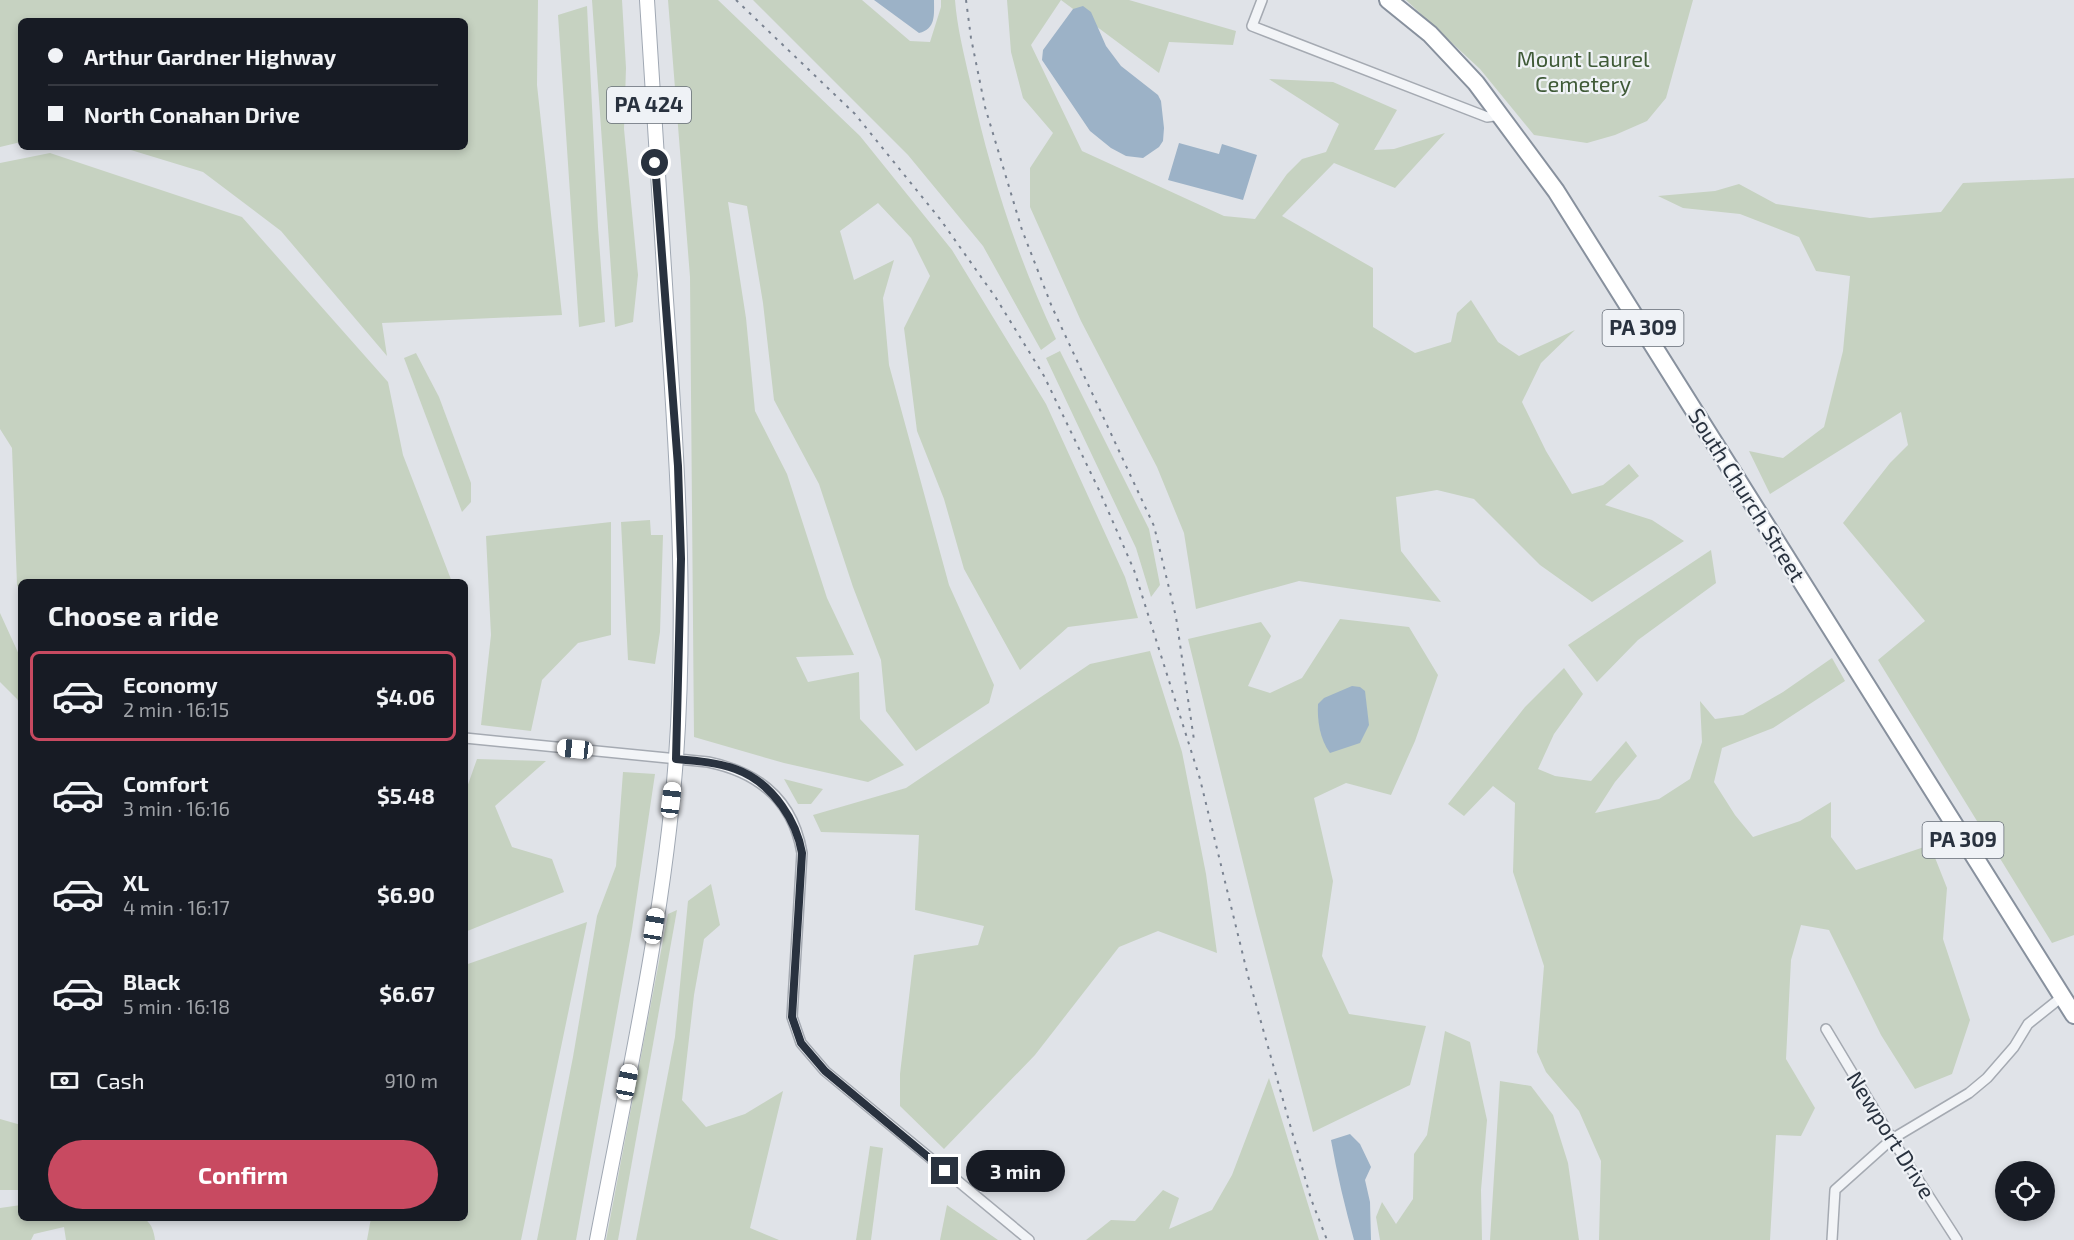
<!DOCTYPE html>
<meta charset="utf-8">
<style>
:root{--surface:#171b24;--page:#242831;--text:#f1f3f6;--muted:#9ea1a6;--line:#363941;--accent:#c84a61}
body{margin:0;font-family:"Exo 2",sans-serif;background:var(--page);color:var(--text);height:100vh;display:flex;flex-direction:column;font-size:22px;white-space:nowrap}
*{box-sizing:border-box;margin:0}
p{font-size:20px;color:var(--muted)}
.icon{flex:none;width:33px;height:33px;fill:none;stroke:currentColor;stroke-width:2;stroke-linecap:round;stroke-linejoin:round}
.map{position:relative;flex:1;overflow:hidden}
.details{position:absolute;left:18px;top:579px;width:450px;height:642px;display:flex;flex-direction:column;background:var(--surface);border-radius:9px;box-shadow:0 3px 9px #0003}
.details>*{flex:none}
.banner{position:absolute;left:18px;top:18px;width:450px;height:132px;border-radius:9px;box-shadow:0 3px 9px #0003;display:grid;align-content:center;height:132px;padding:0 30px;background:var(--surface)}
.buttons{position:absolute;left:1995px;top:1161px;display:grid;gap:12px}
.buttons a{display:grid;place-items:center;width:60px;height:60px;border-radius:50%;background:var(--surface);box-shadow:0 3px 9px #0003;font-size:30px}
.end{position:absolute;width:27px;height:27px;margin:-14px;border:8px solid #29323f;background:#fff;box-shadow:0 0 0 3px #fff}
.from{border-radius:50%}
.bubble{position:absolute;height:42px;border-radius:21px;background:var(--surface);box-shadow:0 3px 9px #0003;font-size:20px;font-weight:700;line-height:42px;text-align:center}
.car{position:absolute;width:18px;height:36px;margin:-18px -9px;border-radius:8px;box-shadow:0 0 4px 2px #0007;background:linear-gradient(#fff 24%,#345 0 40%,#fff 0 76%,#345 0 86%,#fff 0)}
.banner b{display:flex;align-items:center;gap:21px;height:57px;font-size:22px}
.banner b+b{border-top:2px solid var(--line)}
.banner i{width:15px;height:15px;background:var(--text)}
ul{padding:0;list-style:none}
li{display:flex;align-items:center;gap:18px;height:90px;margin:0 12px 9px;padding:0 18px;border:3px solid transparent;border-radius:9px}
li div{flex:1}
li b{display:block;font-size:22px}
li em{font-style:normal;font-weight:700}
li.on{border-color:var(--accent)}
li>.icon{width:54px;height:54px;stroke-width:1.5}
h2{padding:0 30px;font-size:27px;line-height:72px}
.pay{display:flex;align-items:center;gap:15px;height:66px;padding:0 30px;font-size:22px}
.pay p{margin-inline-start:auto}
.button{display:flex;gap:12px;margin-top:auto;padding:12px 30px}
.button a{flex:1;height:69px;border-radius:36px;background:var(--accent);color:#fff;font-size:24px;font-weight:700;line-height:69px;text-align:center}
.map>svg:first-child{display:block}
</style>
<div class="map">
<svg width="2074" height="1240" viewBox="0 0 2074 1240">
<rect width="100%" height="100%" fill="#e0e3e8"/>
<g fill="#c6d2c1">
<path d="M0,0H538L537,85L562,315L382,323L387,356L281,231L203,172L121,147H465V21H21V142L0,147Z"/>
<path d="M592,0H622L626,68L624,129L638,275L633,322L615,327Z"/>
<path d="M668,0H718L860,136L952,250L1046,404L1125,577L1138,618L1068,627L1020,670L964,569L944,499L917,431L904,328L930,276L911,238L878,203L840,231L854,280L894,260L883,298L889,365L949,585L994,685L989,703L916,751L886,711L881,660L853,587L819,484L774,400L763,303L747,206L728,202L746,318L755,411L787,474L827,598L854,655L796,657L808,682L859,672L860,719L904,765L868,782L784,763L694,737L690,277Z"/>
<path d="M753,0H862L910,41L930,42L941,7V0H955C957,27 964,54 970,81C990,173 1016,254 1056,339L1041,350L983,246L908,155Z"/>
<path d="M1007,0H1129L1236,31L1233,45L1169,42L1159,73L1061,0L1031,45L1082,151L1224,216L1255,219L1287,174L1302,159L1326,152L1339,124L1269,79L1333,82L1397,110L1374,150L1394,149L1445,133L1395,188L1334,163L1282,216L1373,268V327L1415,353L1451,342L1457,313L1471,300L1498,342L1519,356L1575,330L1541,363L1522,402L1546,451L1572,494L1603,485L1629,464L1639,476L1605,505L1652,520L1684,541L1592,602L1540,565L1474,499L1437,490L1396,497L1401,551L1441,602L1299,581L1196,609L1184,533L1157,467L1081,321L1030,207V168L1053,133L1023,98L1011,52Z"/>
<path d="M1406,0H1693L1666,98L1647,121L1615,135L1587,143L1534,135L1480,69Z"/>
<path d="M587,6L598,227L605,322L579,327L558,15Z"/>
<path d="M50,153L242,217L388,382L403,455L452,582H21V593L17,585L12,448L0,429V163Z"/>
<path d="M2074,178V935L2052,943L1878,660L1925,621L1843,523L1890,463L1908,445L1901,412L1770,494L1749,451L1783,458L1824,427L1843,351L1850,276L1816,271L1799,237L1740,214L1683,208L1658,196L1715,191L1739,184L1776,204L1870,218L1941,212L1963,183Z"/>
<path d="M1060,351L1149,529L1160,585L1151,597L1136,548L1046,358Z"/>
<path d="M416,353L439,397L471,483V502L462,512L404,358Z"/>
<path d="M650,520L651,535H663L660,632L655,664L628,660L621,522Z"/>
<path d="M611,522V635L578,643L542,680L531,731L481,725L491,635L486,536Z"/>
<path d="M1711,550L1716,583L1638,640L1597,682L1568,645Z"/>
<path d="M0,613L21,659V706L17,699L0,682Z"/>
<path d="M1340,619L1409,627L1438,675L1415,741L1391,795L1346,783L1314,798L1333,881L1322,956L1349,1014L1426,1026L1410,1085L1313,1132L1256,915L1188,639L1261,622L1271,636L1248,686L1270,693L1302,678Z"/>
<path d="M1150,651L1182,752L1206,874L1217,953L1158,931L1119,947L1035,1055L944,1149L900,1106V1074L914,955L978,945L984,926L915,910L919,835L821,832L813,815L906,788L1090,664Z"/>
<path d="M1832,658L1845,681L1773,728L1722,748L1714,782L1735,815L1753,837L1800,821L1831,802V837L1856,870L1930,845L1947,888L1943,939L1970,1020L1952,1074L1915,1089L1881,1035L1829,930L1801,925L1791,960L1786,1059L1815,1108L1801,1136L1776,1135L1770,1240H1599L1601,1161L1579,1111L1546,1072L1537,1052L1544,966L1513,872L1515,803L1493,786L1464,816L1448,804L1525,707L1564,668L1583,694L1554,734L1538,769L1555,776L1591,781L1626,741L1637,756L1615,782L1595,813L1659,799L1690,779L1702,742L1700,701L1715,719L1743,715L1783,692Z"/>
<path d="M477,759L546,761L495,806L512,847L552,859L564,892L465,932V793Z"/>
<path d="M623,772L655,774L632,929L576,1240H537L573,1057L597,916L616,866Z"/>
<path d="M784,779L823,789L811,804H798Z"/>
<path d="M711,884L720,925L704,939L694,995L682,1100L706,1127L745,1114L783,1091L750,1228L779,1240H636L675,1037L688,901Z"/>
<path d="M677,910L618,1240H606L668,914Z"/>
<path d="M587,922L521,1240H367L371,1218H465V965Z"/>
<path d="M1445,1031L1470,1042L1487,1120L1481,1190L1482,1240H1380L1376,1217L1382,1202L1396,1224L1413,1199L1414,1154L1427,1135Z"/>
<path d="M1269,1078L1319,1240H1086L1111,1220L1135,1221L1163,1190L1179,1198L1169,1229L1212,1210L1232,1175Z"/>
<path d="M1500,1081L1531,1086L1553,1115L1568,1163L1579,1240H1490Z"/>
<path d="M0,1119L21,1125V1190H0Z"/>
<path d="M870,1146L883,1148L871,1240H856Z"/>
<path d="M21,1205V1218H142C151,1221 154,1231 155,1240H66L64,1227L34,1234L31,1240H0V1208Z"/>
<path d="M947,1205L998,1240H940Z"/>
</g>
<g fill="#9cb2c7">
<path d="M874,0H934C934,15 936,29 919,33Z"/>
<path d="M1083,6L1091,12L1106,46L1121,66L1158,95L1161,101L1164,128L1163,141L1159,147L1143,158L1126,156L1111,148L1090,131L1042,60L1043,50L1073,9Z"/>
<path d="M1179,143L1219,154L1222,144L1257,155L1243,200L1168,180Z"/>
<path d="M1352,686L1360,687L1365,691L1369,725L1360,743L1330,753C1320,740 1317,720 1318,704L1324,698Z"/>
<path d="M1350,1134L1360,1144L1371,1167L1365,1180L1370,1202L1371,1240H1354C1345,1207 1337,1174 1331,1140Z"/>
</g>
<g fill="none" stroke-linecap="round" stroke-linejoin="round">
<g stroke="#a5aab2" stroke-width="12">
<g id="street">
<path d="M1262,0L1252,26L1487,117L1501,115"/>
<path d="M465,738L708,762C758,772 793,800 802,853L792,1017L801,1043L825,1071L1029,1240"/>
<path d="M1826,1029L1892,1139L1957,1240"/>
<path d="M1832,1240L1835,1190L1892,1139L1969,1093L1987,1078L2014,1047L2028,1024L2063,996"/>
</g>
</g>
<g stroke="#a0a8b3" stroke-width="16">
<path id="primary" d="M597,1240C627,1082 664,918 676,758C687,605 677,453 666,300C659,200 653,100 647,0"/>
</g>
<g stroke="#88919e" stroke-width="20">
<path id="highway" d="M1388,0L1430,34L1476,83L1556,191L2074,1015"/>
</g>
<use href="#street" stroke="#f2f4f7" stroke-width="9"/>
<use href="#primary" stroke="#fff" stroke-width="14"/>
<use href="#highway" stroke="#fff" stroke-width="16"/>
<g stroke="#7a8391" stroke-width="2" stroke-dasharray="3 6" stroke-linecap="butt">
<path d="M736,0L855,114L940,219L996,298L1044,376L1099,490L1134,570L1200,779L1248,976L1311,1199L1327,1240"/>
<path d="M966,0L971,38L985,107L1022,230L1052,307L1154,526L1176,617L1194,740"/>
</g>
</g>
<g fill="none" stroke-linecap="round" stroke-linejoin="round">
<path stroke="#29323f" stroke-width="8" d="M655,163L678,466L681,559L676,759C721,763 754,766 782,806C792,820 799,836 802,853L792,1017L801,1043L825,1071L945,1171"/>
</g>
<g text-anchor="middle" stroke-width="4.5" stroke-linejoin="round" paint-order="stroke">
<g fill="#eff2f6" stroke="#646c76" stroke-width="1.5">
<rect x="607" y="87" width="84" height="36" rx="4.5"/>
<rect x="1602.5" y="310" width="81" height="36" rx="4.5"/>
<rect x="1922.5" y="822" width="81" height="36" rx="4.5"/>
</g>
<g font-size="21" font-weight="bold" fill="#29323f">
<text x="649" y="112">PA 424</text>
<text x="1643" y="335">PA 309</text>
<text x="1963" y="847">PA 309</text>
</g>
<g font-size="22" fill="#3f5a37" stroke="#eff2f6">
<text x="1583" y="67">Mount Laurel<tspan x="1583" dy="25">Cemetery</tspan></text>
</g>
<g font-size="22" fill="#29323f" stroke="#eff2f6">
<text transform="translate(1747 495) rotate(58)" y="8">South Church Street</text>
<text transform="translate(1891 1135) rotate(58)" y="8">Newport Drive</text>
</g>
</g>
</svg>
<div class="buttons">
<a><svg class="icon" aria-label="locate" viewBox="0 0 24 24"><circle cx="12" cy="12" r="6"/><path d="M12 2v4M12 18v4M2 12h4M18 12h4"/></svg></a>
</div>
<i class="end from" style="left:655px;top:163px"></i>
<i class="end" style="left:945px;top:1171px"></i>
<div class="bubble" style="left:966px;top:1150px;width:99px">3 min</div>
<i class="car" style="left:575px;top:749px;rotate:276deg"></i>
<i class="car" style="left:671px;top:800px;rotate:7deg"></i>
<i class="car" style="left:654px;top:926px;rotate:9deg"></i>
<i class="car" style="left:627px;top:1082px;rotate:11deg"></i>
<div class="banner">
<b><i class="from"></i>Arthur Gardner Highway</b>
<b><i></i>North Conahan Drive</b>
</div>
<section class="details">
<h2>Choose a ride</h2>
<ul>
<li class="on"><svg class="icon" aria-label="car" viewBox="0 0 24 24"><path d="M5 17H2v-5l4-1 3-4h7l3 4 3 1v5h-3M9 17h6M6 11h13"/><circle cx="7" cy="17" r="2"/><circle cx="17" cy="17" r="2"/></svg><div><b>Economy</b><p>2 min · 16:15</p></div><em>$4.06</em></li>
<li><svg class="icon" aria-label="car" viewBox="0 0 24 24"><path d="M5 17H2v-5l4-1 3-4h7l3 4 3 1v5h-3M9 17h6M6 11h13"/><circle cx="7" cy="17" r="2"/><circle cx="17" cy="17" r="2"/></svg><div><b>Comfort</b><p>3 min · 16:16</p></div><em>$5.48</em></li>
<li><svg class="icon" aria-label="car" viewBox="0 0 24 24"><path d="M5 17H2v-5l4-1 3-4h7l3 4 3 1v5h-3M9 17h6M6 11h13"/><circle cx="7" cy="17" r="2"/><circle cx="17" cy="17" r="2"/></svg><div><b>XL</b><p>4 min · 16:17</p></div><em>$6.90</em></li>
<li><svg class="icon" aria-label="car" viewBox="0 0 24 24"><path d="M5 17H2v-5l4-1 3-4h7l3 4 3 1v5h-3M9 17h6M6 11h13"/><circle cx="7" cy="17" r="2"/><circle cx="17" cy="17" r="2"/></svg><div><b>Black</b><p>5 min · 16:18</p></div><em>$6.67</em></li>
</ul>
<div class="pay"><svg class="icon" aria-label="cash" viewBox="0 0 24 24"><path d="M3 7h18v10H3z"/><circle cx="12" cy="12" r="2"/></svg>Cash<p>910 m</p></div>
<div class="button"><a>Confirm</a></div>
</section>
</div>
